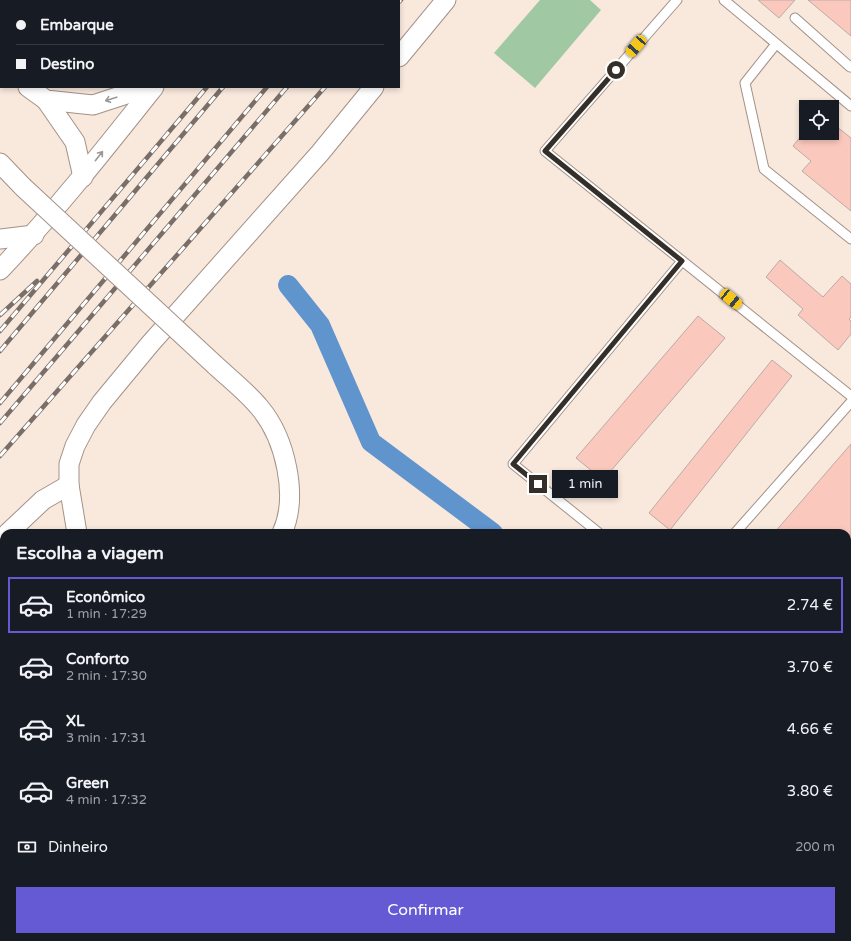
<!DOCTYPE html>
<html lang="pt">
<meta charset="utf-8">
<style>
:root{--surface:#171b24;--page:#20242c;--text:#f1f3f6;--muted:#9ea1a6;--line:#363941;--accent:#655ad3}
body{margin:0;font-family:"Varela Round",sans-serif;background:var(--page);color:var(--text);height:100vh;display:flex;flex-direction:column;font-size:15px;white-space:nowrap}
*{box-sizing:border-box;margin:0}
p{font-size:13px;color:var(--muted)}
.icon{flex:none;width:22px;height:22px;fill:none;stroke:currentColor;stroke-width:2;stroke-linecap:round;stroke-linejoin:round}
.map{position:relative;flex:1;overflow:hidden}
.drawer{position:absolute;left:0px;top:529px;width:851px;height:412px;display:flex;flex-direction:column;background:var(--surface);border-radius:12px 12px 0 0;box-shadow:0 2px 6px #0003}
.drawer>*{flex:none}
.top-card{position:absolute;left:0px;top:0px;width:400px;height:88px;box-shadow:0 2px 6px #0003;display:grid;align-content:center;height:88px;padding:0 16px;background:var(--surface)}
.fabs{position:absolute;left:799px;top:100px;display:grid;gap:8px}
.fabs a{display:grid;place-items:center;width:40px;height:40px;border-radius:0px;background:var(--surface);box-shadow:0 2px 6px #0003;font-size:20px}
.end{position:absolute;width:18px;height:18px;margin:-9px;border:5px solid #352f2a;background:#fff;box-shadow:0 0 0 2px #fff}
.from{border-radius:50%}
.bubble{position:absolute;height:28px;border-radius:0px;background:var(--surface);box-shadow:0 2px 6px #0003;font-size:13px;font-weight:600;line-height:28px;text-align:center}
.car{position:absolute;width:12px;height:24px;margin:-12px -6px;border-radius:5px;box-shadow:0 0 3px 1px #0007;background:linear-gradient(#f5c518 24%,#345 0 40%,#f5c518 0 76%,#345 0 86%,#f5c518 0)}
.top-card b{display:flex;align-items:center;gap:14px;height:38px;font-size:15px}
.top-card b+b{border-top:1px solid var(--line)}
.top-card i{width:10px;height:10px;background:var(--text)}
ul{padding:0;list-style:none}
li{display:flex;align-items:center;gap:12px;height:56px;margin:0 8px 6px;padding:0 8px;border:2px solid transparent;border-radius:0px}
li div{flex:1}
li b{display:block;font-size:15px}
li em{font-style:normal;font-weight:600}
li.on{border-color:var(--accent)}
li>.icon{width:36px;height:36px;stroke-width:1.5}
h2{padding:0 16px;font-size:18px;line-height:48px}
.pay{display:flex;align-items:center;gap:10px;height:44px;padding:0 16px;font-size:15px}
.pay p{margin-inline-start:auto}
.cta{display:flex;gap:8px;margin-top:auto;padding:8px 16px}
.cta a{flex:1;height:46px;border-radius:0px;background:var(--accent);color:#fff;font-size:16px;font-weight:600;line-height:46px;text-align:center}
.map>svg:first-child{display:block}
</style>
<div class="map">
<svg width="851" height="941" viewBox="0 0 851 941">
<rect width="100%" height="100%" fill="#f9e8dc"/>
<path fill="#a0c9a3" d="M540,0H590L601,10L535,88L494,53Z"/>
<path fill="#6094cd" stroke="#53769c" d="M453,937H825L832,941H451Z"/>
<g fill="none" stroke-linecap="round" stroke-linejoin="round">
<path stroke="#6094cd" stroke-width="20" d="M288,285L320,325L371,442L493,533"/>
</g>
<g fill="#fbc8bd" stroke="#bda9a5">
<path d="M66,0H122V1Z"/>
<path d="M758,0H795L779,18Z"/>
<path d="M808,0H851V36Z"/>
<path d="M832,123L851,138V211L802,171L811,161L793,146L806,130V133H832Z"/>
<path d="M780,260L823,297L842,276L851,284V317L849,319L851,321V334L838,350L798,315L803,309L766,277Z"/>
<path d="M698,316L725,338L603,480L576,458Z"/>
<path d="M772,360L792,376L670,530L649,513Z"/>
<path d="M851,444V546L847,543V533H836L833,531L832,533H774Z"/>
<path d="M851,546V611L847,616V551Z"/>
<path d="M269,937H311L309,941H276Z"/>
</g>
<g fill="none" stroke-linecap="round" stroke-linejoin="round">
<g stroke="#a29288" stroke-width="11">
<g id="service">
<path d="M677,0L545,151L851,396"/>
<path d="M724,0L851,106"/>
<path d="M795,18L850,67L851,66"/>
<path d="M776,44L745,83L764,169L851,239"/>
<path d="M599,533L513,464L682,261"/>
<path d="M735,533L851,402"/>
<path d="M847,701L851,704"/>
<path d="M0,744L4,738"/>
<path d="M77,941L79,937"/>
<path d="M344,941L347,937"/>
</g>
</g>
<g stroke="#a29288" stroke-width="21">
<g id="minor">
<path d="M229,1V0"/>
<path d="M399,57L446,0"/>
<path d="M0,66L1,67"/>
<path d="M28,87L46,100L93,105L148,87"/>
<path d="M46,100L75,142L83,177"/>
<path d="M0,163L23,187"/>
<path d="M0,239L34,235"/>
<path d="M0,270C55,212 104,150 154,87"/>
<path d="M215,365C230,379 247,392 260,408C285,438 299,496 282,533"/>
<path d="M8,533L43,500L69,485"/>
<path d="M77,533L69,485V464L75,446L86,425L102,402L150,344L320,153L374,87"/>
<path d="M0,570L4,574"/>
</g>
</g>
<use href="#service" stroke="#fff" stroke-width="9"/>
<use href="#minor" stroke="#fff" stroke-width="19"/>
<g stroke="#796f68" stroke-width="4.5">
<g id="rail">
<path d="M280,1V0"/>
<path d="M296,1L297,0"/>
<path d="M340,1L341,0"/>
<path d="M360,1L361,0"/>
<path d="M399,2L401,0"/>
<path d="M0,315L37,281"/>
<path d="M0,331L207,87"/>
<path d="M0,351L223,87"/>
<path d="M0,403L267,87"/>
<path d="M0,423L287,87"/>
<path d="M0,456L325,87"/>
</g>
</g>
<use href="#rail" stroke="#fff" stroke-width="3" stroke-dasharray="9" stroke-linecap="butt"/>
<g stroke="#a29288" stroke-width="21" stroke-linecap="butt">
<path id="minor-bridge" d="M23,187L215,365"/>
</g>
<use href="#minor-bridge" stroke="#fff" stroke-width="19"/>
</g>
<defs><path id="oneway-shaft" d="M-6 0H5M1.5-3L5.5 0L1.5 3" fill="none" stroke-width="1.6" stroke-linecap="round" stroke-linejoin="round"/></defs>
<g stroke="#9a9794">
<use href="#oneway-shaft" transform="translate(111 99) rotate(162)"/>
<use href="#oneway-shaft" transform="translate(99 156) rotate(-52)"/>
</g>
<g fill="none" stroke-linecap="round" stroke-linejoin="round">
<path stroke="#352f2a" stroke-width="5" d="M538,484L513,464L682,261L545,151L616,70"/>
</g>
</svg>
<div class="fabs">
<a><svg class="icon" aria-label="locate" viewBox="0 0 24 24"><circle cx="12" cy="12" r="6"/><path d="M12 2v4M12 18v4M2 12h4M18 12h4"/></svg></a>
</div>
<i class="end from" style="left:616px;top:70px"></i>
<i class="end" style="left:538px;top:484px"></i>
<div class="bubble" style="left:552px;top:470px;width:66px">1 min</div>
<i class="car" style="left:636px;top:46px;rotate:221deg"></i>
<i class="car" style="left:731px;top:299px;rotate:129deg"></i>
<div class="top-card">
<b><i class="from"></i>Embarque</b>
<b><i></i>Destino</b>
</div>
<section class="drawer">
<h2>Escolha a viagem</h2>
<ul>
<li class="on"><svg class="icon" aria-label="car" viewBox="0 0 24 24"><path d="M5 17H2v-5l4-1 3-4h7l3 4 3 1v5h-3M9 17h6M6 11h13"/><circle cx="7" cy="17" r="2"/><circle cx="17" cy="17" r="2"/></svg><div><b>Econômico</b><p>1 min · 17:29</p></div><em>2.74 €</em></li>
<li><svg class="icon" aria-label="car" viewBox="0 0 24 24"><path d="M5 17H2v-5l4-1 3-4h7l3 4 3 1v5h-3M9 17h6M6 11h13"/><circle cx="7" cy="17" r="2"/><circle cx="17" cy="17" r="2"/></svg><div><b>Conforto</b><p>2 min · 17:30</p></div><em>3.70 €</em></li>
<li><svg class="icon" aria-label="car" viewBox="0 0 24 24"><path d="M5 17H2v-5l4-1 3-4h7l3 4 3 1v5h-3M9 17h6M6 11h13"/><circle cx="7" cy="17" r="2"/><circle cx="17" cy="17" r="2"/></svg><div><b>XL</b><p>3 min · 17:31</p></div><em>4.66 €</em></li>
<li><svg class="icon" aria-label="car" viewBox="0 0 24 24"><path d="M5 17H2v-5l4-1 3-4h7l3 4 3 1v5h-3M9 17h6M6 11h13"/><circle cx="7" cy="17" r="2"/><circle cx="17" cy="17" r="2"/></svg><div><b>Green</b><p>4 min · 17:32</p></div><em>3.80 €</em></li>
</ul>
<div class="pay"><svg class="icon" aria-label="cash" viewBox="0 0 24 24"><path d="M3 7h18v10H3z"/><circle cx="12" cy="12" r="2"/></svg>Dinheiro<p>200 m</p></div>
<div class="cta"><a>Confirmar</a></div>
</section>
</div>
